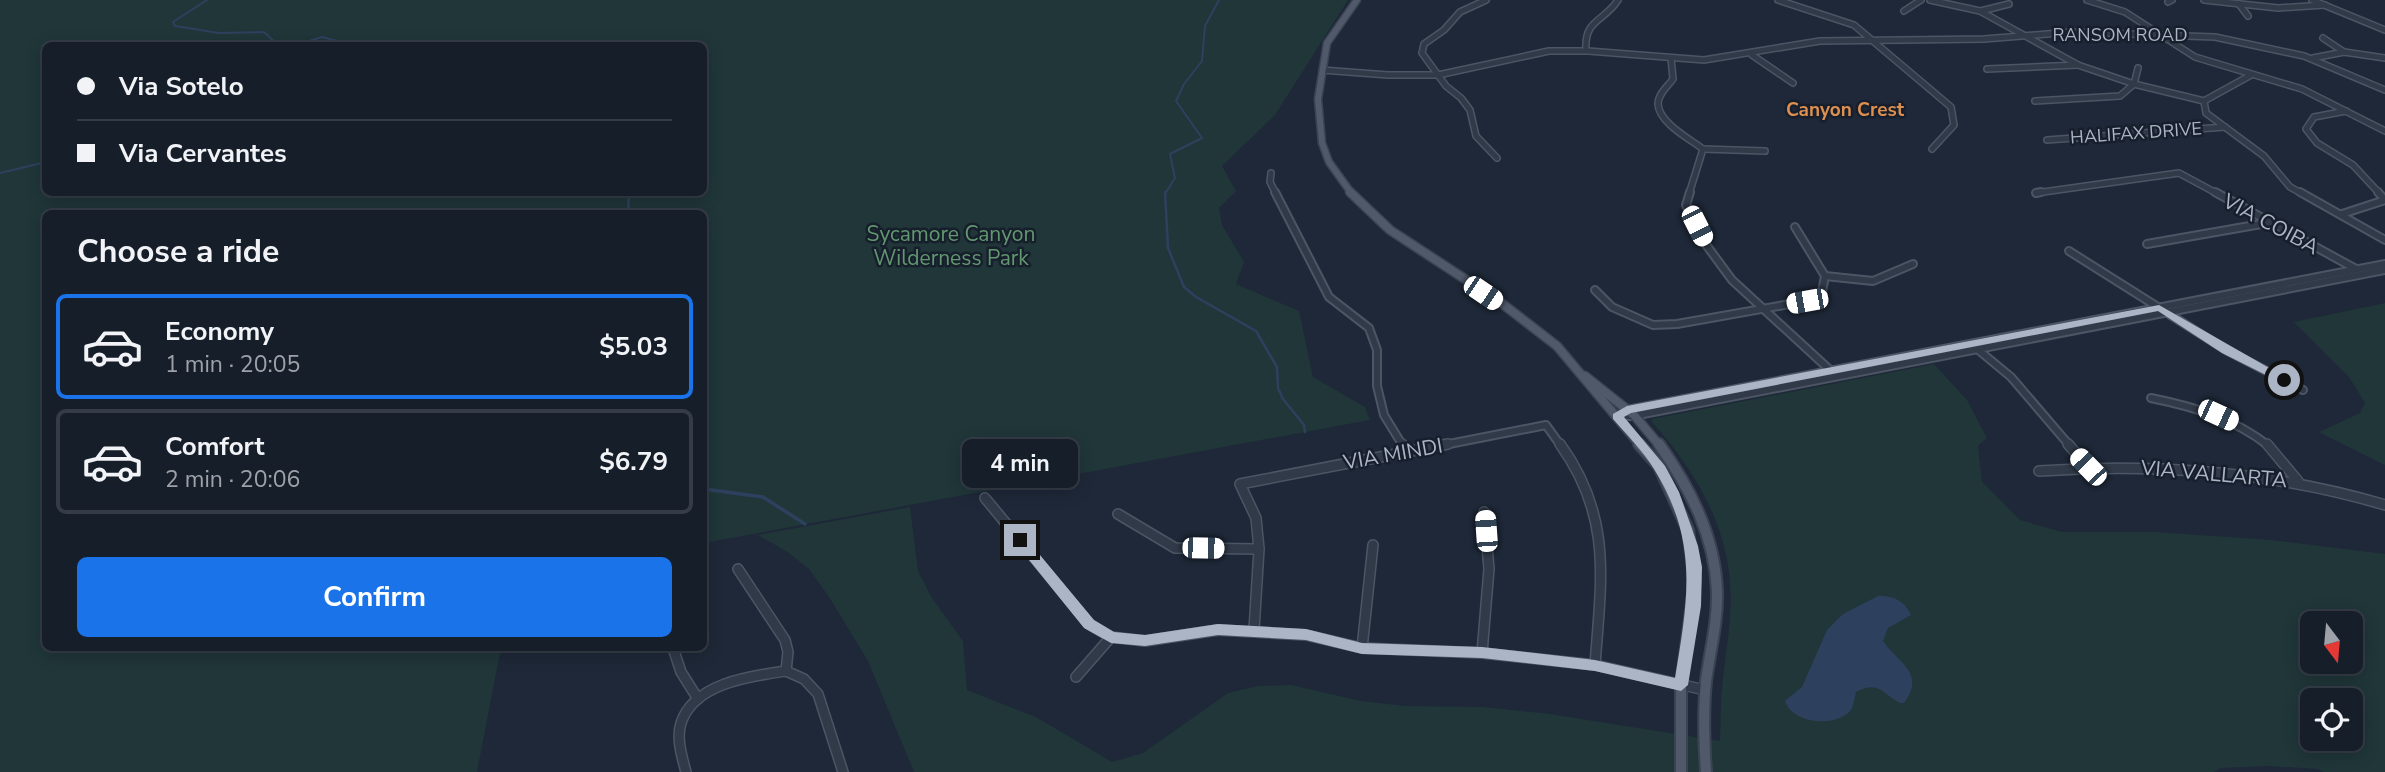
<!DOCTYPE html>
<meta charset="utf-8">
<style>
:root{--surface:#161e2a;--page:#1f2732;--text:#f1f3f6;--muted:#9ea2a8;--line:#353c47;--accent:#1a73e8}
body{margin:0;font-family:"Nunito Sans",sans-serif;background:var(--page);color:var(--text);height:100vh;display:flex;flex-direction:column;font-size:26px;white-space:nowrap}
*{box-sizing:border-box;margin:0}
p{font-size:23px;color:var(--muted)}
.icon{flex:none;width:38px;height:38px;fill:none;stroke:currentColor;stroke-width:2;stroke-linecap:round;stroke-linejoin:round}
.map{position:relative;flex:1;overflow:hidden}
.side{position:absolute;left:42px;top:210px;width:665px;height:441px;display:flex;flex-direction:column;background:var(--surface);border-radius:10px;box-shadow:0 4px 18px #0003,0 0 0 2px var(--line)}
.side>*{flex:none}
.hud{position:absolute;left:42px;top:42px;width:665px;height:154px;border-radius:10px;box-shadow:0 4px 18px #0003,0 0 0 2px var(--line);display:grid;align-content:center;height:154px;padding:0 35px;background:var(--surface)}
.needle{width:46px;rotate:164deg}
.buttons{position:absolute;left:2300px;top:611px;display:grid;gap:14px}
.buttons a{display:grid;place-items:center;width:63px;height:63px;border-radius:10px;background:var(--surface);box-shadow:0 4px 18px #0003,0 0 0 2px var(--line);font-size:35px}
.end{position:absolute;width:32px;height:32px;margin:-16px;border:9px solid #abb5c6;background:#111;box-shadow:0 0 0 4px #111}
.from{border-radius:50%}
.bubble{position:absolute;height:49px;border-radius:10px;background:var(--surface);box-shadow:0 4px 18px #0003,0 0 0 2px var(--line);font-size:23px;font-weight:700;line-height:49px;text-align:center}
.car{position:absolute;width:21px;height:42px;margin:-21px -10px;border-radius:9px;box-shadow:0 0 5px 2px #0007;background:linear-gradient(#fff 24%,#345 0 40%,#fff 0 76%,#345 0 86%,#fff 0)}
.hud b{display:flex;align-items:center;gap:24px;height:66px;font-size:26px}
.hud b+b{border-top:2px solid var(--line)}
.hud i{width:18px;height:18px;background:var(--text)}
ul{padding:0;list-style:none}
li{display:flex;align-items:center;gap:21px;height:105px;margin:0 14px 10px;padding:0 21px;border:4px solid var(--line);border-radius:10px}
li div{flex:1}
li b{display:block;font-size:26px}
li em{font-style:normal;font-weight:700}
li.on{border-color:var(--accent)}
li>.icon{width:63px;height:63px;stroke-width:1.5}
h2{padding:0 35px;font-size:32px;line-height:84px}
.primary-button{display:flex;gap:14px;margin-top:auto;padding:14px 35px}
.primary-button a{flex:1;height:80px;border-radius:10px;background:var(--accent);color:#fff;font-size:28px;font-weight:700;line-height:80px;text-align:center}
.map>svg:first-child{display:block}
</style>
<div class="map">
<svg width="2385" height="772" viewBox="0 0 2385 772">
<rect width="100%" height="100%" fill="#1e2838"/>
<g fill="#203639" fill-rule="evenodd">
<path d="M0,0H1348L1275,115L1222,166L1236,191L1219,208L1222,225L1244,262L1236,284L1299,311L1313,377L1365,407L1370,420L704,543V214H46V648H501L477,772H0ZM46,46H704V192H46Z"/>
<path d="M2385,303V465L2319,432L2360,413L2365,403L2349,377L2294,322Z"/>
<path d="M1934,364L1967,400L1987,438L1978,446L1982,482L2020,520L2062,532H2155L2271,540L2385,554V772H2324L2318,769L2268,766L2221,768L2214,772H914L868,661L829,597L809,569L789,553L758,535L910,507L918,571L932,598L963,641L967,690L1036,717L1112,762L1143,753L1228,693L1258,686L1291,685L1361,701L1405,706L1482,707L1550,714L1720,741C1721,724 1720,706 1722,688C1724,663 1729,639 1730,614C1736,539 1700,476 1652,422V419ZM2312,623H2350V662H2312ZM2312,700H2350V738H2312Z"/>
</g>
<path fill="#2d415f" d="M1878,596C1893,595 1905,601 1911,615L1888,628L1883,641C1897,662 1927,673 1904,703H1900C1881,693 1880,680 1856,692C1855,696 1854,704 1852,708C1839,729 1792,724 1785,701L1802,687L1827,630L1843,614Z"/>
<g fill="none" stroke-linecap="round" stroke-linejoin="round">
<g stroke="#2d415f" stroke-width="2">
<path d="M207,0L173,22L175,26L219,33L264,32L279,46"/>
<path d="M293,46L322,37L356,46"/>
<path d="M0,173L46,162"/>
<path d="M1165,194L1175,178L1170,154L1202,138L1176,101L1184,84L1202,61L1205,26L1219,0"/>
</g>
<g stroke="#2d415f" stroke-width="2.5">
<path d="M1165,192L1168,248L1184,287L1196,297L1256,331L1277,367L1278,388L1283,399L1304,425L1305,432"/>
<path d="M628,214L629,192"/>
</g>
<path stroke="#2d415f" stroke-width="3.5" d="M704,489L763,497L805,524"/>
<g stroke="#4c5564" stroke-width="8">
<g id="minor-far2">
<path d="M1486,0L1460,12L1444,30L1424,44L1422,53L1446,86L1461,98L1470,110L1476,136L1497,158"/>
<path d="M1778,0L1854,25L1951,107L1954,125L1932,149"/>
<path d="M1930,0L1980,11L2078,65L2134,84L2204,101"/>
<path d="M2087,0L2125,12L2195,57L2302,89L2385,131"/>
<path d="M2204,0L2278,8L2325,5"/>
<path d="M2312,0L2385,30"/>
<path d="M2168,2L2172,0"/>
<path d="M2239,4L2248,16"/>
<path d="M1904,11L1921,0"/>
<path d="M1981,11L2009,4"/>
<path d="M2323,38L2344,52"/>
<path d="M1586,50C1584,19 1604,22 1618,0"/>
<path d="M1752,55L1793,83"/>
<path d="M1671,58L1673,79C1668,86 1658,94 1658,104C1659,123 1690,139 1703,149L1689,194"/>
<path d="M2313,58L2344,52L2385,58"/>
<path d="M1987,69L2078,65"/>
<path d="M1322,70L1388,75H1438L1549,51H1588L1704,60L1820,41L1984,39L2071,32L2215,37L2304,56L2385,90"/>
<path d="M2251,75L2204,101L2206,113L2264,156L2290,187L2303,194"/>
<path d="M2035,101L2120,96L2134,84L2138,68"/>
<path d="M2346,111L2314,117L2306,129L2317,143L2353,165L2380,194"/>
<path d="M2047,140L2225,127"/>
<path d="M1703,149L1765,151"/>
<path d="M1271,173L1270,182L1276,194"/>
<path d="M2036,193L2179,173L2218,194"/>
</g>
</g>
<g stroke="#4c5564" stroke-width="10">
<g id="minor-far1">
<path d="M1275,192L1329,297L1369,328L1377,350V386L1384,415L1403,446"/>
<path d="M1690,192L1686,205L1707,246L1732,280L1831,371"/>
<path d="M2215,192L2356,269"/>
<path d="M2300,192L2385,240"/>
<path d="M2036,193L2041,192"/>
<path d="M2342,214L2385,200L2378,192"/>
<path d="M2147,244L2267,223"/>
<path d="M2069,251L2226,350L2303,390"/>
<path d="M1825,276L1873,281L1913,264"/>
<path d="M1595,290L1612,307L1653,325L1677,324L1807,301L1822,292L1825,276L1795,227"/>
<path d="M1976,348L2011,377L2070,446"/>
<path d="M2151,398C2195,407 2233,418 2269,446"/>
<path d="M1617,416L1627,410L2385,264"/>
<path d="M1618,416H1633L2385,270"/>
<path d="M1439,446L1546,425L1561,446"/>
</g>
</g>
<g stroke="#4c5564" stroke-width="12">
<g id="minor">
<path d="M1402,444L1407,452"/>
<path d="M1560,444C1613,517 1601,581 1595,665"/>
<path d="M2068,444L2088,467"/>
<path d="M2267,444L2298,481"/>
<path d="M2039,471C2157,463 2271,471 2385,505"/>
<path d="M985,498L1089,624L1111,637"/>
<path d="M1118,514L1175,548L1259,549"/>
<path d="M738,569L785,640L788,652L786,671L804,679L818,694L843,772"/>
<path d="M1254,630L1259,549L1256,518L1240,484L1448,444"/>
<path d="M673,648L681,672L698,699"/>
<path d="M1362,648L1373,545"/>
<path d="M1482,653L1489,569L1484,512"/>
<path d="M1076,677L1111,637L1145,641L1218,630L1306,635L1362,648L1482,653L1595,665L1705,690"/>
<path d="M686,772C682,757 676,738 681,723C694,683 751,676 786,671"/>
</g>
</g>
<g stroke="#3b4352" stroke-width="9">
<path id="major-far2" d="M1352,194L1329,162L1322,143L1318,99L1327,43L1357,0"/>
</g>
<g stroke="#3b4352" stroke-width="11">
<g id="major-far1">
<path d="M1350,192L1390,230L1500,302L1557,346L1641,446"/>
<path d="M1585,376L1634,415L1660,446"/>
</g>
</g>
<g stroke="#3b4352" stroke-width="14">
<g id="major">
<path d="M1639,444L1659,466L1688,530L1695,581L1681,685V772"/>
<path d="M1659,444C1690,488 1715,536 1717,591C1718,621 1710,651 1706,681C1703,711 1704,742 1706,772"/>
</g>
</g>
<use href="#minor-far2" stroke="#313a49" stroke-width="5"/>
<use href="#minor-far1" stroke="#313a49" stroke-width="6"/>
<use href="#minor" stroke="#313a49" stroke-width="9"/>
<use href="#major-far2" stroke="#4f5969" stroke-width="6"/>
<use href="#major-far1" stroke="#4f5969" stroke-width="8"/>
<use href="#major" stroke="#4f5969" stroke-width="10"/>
</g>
<path fill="#abb5c6" d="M2159,305L2290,380L2280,382L2222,353L2158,311L1631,413L1624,417L1665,466L1679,492L1698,546L1702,567L1701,606L1688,685L1681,691L1595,671L1482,658L1362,654L1306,640L1218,635L1145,646L1111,643L1084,628L1013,540L1020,535L1025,537L1094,620L1114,632L1145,635L1218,624L1306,629L1362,643L1482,647L1595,660L1675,678C1688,600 1699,541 1654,469C1643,451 1627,435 1613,419V414L1627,406Z"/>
<g text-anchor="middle" stroke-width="5" stroke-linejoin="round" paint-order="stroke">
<g font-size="18" fill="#abb5c6" stroke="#171f2d">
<text x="2120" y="41">RANSOM ROAD</text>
<text transform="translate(2136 133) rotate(-4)" y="6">HALIFAX DRIVE</text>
</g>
<g font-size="19" font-weight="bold" fill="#dd904f" stroke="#171f2d">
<text x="1845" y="116">Canyon Crest</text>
</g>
<g font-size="21" fill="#abb5c6" stroke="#171f2d">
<text transform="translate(2271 224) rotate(28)" y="7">VIA COIBA</text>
<text transform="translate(1393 454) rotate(-10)" y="7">VIA MINDI</text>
<text transform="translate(2214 474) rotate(5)" y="7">VIA VALLARTA</text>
</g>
<g font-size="21" fill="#61986f" stroke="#171f2d">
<text x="951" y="241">Sycamore Canyon<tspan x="951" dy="24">Wilderness Park</tspan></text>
</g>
</g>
</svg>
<div class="buttons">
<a><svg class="needle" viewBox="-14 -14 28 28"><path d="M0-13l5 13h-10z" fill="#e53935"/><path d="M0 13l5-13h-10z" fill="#9ea2a8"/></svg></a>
<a><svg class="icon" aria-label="locate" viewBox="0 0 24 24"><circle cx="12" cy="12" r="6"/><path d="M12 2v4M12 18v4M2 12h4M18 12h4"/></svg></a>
</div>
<i class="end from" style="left:2284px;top:380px"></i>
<i class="end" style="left:1020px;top:540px"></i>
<div class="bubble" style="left:962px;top:439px;width:116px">4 min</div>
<i class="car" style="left:1697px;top:226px;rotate:153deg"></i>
<i class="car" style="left:1483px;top:293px;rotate:124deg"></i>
<i class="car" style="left:1807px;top:301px;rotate:260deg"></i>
<i class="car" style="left:2218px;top:415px;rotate:115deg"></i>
<i class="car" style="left:2088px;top:467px;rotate:316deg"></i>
<i class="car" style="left:1486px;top:531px;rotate:356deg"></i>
<i class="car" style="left:1203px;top:548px;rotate:91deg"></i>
<div class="hud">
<b><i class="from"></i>Via Sotelo</b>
<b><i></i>Via Cervantes</b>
</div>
<section class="side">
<h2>Choose a ride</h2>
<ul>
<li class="on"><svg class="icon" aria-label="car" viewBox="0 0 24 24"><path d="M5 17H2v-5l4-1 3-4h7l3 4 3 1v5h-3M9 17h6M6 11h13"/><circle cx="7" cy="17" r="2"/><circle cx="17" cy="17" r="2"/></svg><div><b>Economy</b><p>1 min · 20:05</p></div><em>$5.03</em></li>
<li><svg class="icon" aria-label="car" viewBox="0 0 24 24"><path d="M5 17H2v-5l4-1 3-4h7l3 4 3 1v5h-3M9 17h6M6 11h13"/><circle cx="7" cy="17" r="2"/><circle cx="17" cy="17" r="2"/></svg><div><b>Comfort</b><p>2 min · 20:06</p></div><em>$6.79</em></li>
</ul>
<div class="primary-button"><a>Confirm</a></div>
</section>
</div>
